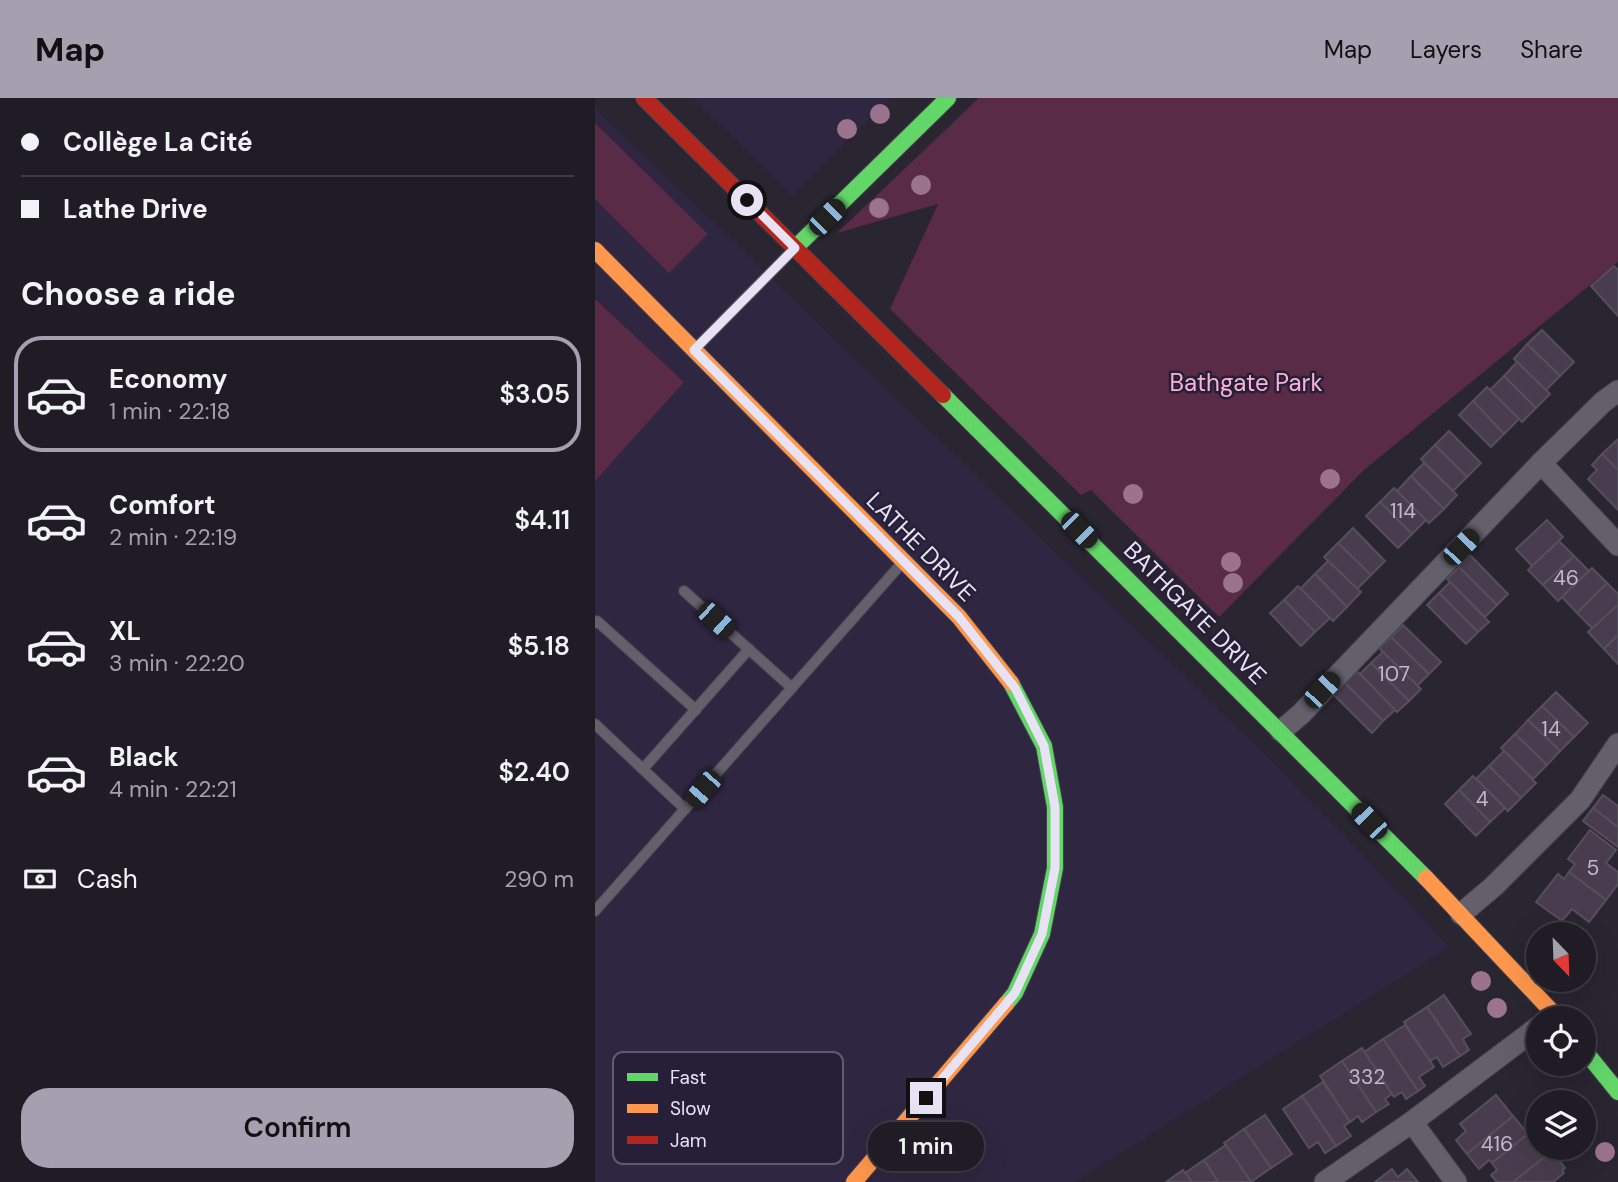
<!DOCTYPE html>
<meta charset="utf-8">
<style>
:root{--surface:#1f1c25;--page:#2c2932;--text:#f1f3f6;--muted:#a1a1a7;--line:#3c3a42;--accent:#a4a0b0}
body{margin:0;font-family:"DM Sans",sans-serif;background:var(--page);color:var(--text);height:100vh;display:flex;flex-direction:column;font-size:26px;white-space:nowrap}
*{box-sizing:border-box;margin:0}
p{font-size:23px;color:var(--muted)}
.icon{flex:none;width:38px;height:38px;fill:none;stroke:currentColor;stroke-width:2;stroke-linecap:round;stroke-linejoin:round}
.map{position:relative;flex:1;overflow:hidden}
.drawer{display:flex;flex-direction:column;background:var(--surface);width:595px}
.drawer>*{flex:none}
.banner{display:grid;align-content:center;height:154px;padding:0 21px;background:var(--surface)}
.needle{width:46px;rotate:157deg}
.fabs{position:absolute;left:931px;top:824px;display:grid;gap:14px}
.fabs a{display:grid;place-items:center;width:70px;height:70px;border-radius:50%;background:var(--surface);box-shadow:0 7px 28px #0002,0 0 0 2px var(--line);font-size:35px}
.end{position:absolute;width:32px;height:32px;margin:-16px;border:9px solid #e7e3f4;background:#111;box-shadow:0 0 0 4px #111}
.from{border-radius:50%}
.bubble{position:absolute;height:49px;border-radius:24px;background:var(--surface);box-shadow:0 7px 28px #0002,0 0 0 2px var(--line);font-size:23px;font-weight:600;line-height:49px;text-align:center}
.car{position:absolute;width:21px;height:42px;margin:-21px -10px;border-radius:9px;box-shadow:0 0 5px 2px #0007;background:linear-gradient(#222 24%,#8ab4d8 0 40%,#222 0 76%,#8ab4d8 0 86%,#222 0)}
.banner b{display:flex;align-items:center;gap:24px;height:66px;font-size:26px}
.banner b+b{border-top:2px solid var(--line)}
.banner i{width:18px;height:18px;background:var(--text)}
ul{padding:0;list-style:none}
li{display:flex;align-items:center;gap:21px;height:116px;margin:0 14px 10px;padding:0 7px;border:4px solid transparent;border-radius:28px}
li div{flex:1}
li b{display:block;font-size:26px}
li em{font-style:normal;font-weight:600}
li.selected{border-color:var(--accent)}
li>.icon{width:63px;height:63px;stroke-width:1.5}
h2{padding:0 21px;font-size:32px;line-height:84px}
.pay{display:flex;align-items:center;gap:18px;height:77px;padding:0 21px;font-size:26px}
.pay p{margin-inline-start:auto}
.primary-button{display:flex;gap:14px;margin-top:auto;padding:14px 21px}
.primary-button a{flex:1;height:80px;border-radius:28px;background:var(--accent);color:#111;font-size:28px;font-weight:600;line-height:80px;text-align:center}
header{display:flex;align-items:center;gap:42px;box-sizing:border-box;height:98px;padding:0 35px;background:var(--accent);color:#111}
header strong{font-size:33px}
nav{display:flex;gap:38px;margin-inline-start:auto;font-size:24px}
main{display:flex;flex:1;min-height:0}
.map>svg:first-child{display:block}
</style>
<header>
<strong>Map</strong>
<nav><a>Map</a><a>Layers</a><a>Share</a></nav>
</header>
<main>
<section class="drawer">
<div class="banner">
<b><i class="from"></i>Collège La Cité</b>
<b><i></i>Lathe Drive</b>
</div>
<h2>Choose a ride</h2>
<ul>
<li class="selected"><svg class="icon" aria-label="car" viewBox="0 0 24 24"><path d="M5 17H2v-5l4-1 3-4h7l3 4 3 1v5h-3M9 17h6M6 11h13"/><circle cx="7" cy="17" r="2"/><circle cx="17" cy="17" r="2"/></svg><div><b>Economy</b><p>1 min · 22:18</p></div><em>$3.05</em></li>
<li><svg class="icon" aria-label="car" viewBox="0 0 24 24"><path d="M5 17H2v-5l4-1 3-4h7l3 4 3 1v5h-3M9 17h6M6 11h13"/><circle cx="7" cy="17" r="2"/><circle cx="17" cy="17" r="2"/></svg><div><b>Comfort</b><p>2 min · 22:19</p></div><em>$4.11</em></li>
<li><svg class="icon" aria-label="car" viewBox="0 0 24 24"><path d="M5 17H2v-5l4-1 3-4h7l3 4 3 1v5h-3M9 17h6M6 11h13"/><circle cx="7" cy="17" r="2"/><circle cx="17" cy="17" r="2"/></svg><div><b>XL</b><p>3 min · 22:20</p></div><em>$5.18</em></li>
<li><svg class="icon" aria-label="car" viewBox="0 0 24 24"><path d="M5 17H2v-5l4-1 3-4h7l3 4 3 1v5h-3M9 17h6M6 11h13"/><circle cx="7" cy="17" r="2"/><circle cx="17" cy="17" r="2"/></svg><div><b>Black</b><p>4 min · 22:21</p></div><em>$2.40</em></li>
</ul>
<div class="pay"><svg class="icon" aria-label="cash" viewBox="0 0 24 24"><path d="M3 7h18v10H3z"/><circle cx="12" cy="12" r="2"/></svg>Cash<p>290 m</p></div>
<div class="primary-button"><a>Confirm</a></div>
</section>
<div class="map">
<svg width="1023" height="1084" viewBox="0 0 1023 1084">
<rect width="100%" height="100%" fill="#292531"/>
<g fill="#2f2641">
<path d="M99,0H295L197,97Z"/>
<path d="M0,10L675,661L855,849L480,1084H0Z"/>
</g>
<g fill="#592b46">
<path d="M384,0H1023V164L769,372L624,519L496,392L486,397L295,211L343,106L242,135Z"/>
<path d="M0,25L113,136L74,175L0,101Z"/>
<path d="M0,201L89,284L0,383Z"/>
</g>
<g fill="#493c4e" stroke="#564f5a" stroke-width="2">
<path d="M1019,168L1023,172V218L996,188Z"/>
<path d="M947,232L979,264L965,278L932,246Z"/>
<path d="M932,246L965,278L951,292L919,261Z"/>
<path d="M922,264L955,296L941,310L909,278Z"/>
<path d="M909,278L941,310L927,324L895,292Z"/>
<path d="M892,289L924,321L909,336L878,303Z"/>
<path d="M878,303L909,336L896,349L864,317Z"/>
<path d="M854,333L886,365L872,379L840,347Z"/>
<path d="M1023,341V372L1007,356Z"/>
<path d="M840,347L872,379L858,393L826,361Z"/>
<path d="M1007,356L1023,372V412L993,381L1002,372L997,367Z"/>
<path d="M829,365L862,397L849,411L816,378Z"/>
<path d="M816,378L849,411L834,425L802,393Z"/>
<path d="M799,390L831,422L817,436L785,404Z"/>
<path d="M785,404L817,436L803,450L771,418Z"/>
<path d="M952,422L968,439L937,468L921,451Z"/>
<path d="M758,430L790,463L776,477L743,445Z"/>
<path d="M964,443L979,458L948,487L933,472Z"/>
<path d="M743,445L776,477L762,491L729,459Z"/>
<path d="M875,457L913,496L902,507L864,469Z"/>
<path d="M979,458L994,473L963,503L948,487Z"/>
<path d="M733,463L766,494L752,509L720,476Z"/>
<path d="M864,469L902,507L890,519L852,481Z"/>
<path d="M997,470L1012,485L982,515L967,499Z"/>
<path d="M720,476L752,509L738,523L705,491Z"/>
<path d="M855,484L894,524L883,534L844,495Z"/>
<path d="M1012,485L1023,496V507L998,531L982,515Z"/>
<path d="M703,488L735,520L720,534L689,502Z"/>
<path d="M844,495L883,534L871,546L832,507Z"/>
<path d="M689,502L720,534L706,548L675,515Z"/>
<path d="M1023,507V537L1009,551L993,534Z"/>
<path d="M808,527L846,564L834,576L796,539Z"/>
<path d="M1023,537V566L1009,551Z"/>
<path d="M796,539L834,576L822,588L784,550Z"/>
<path d="M788,554L826,591L814,603L776,565Z"/>
<path d="M776,565L814,603L802,614L765,576Z"/>
<path d="M762,573L800,612L788,623L750,585Z"/>
<path d="M750,585L788,623L777,635L738,596Z"/>
<path d="M961,594L993,625L979,639L947,608Z"/>
<path d="M947,608L979,639L965,653L933,622Z"/>
<path d="M933,622L965,653L952,667L920,636Z"/>
<path d="M920,636L952,667L938,681L906,650Z"/>
<path d="M909,653L941,685L926,700L894,668Z"/>
<path d="M894,668L926,700L913,713L881,681Z"/>
<path d="M878,678L910,710L895,724L864,692Z"/>
<path d="M864,692L895,724L881,738L850,706Z"/>
<path d="M1008,697L1023,708V729L998,710Z"/>
<path d="M998,710L1023,729V749L988,723Z"/>
<path d="M995,732L1021,752L1011,765L1023,774V786L1011,802L974,774L980,766L973,761Z"/>
<path d="M974,774L1011,802L994,824L977,811L967,823L941,804L963,776L969,781Z"/>
<path d="M849,897L876,936L868,941L874,952L865,958L832,909Z"/>
<path d="M832,909L865,958L848,969L842,959L835,963L809,924Z"/>
<path d="M810,927L839,969L824,979L830,988L823,993L788,941Z"/>
<path d="M788,941L823,993L811,1001L807,994L799,999L769,954Z"/>
<path d="M767,950L797,996L790,1001L794,1006L781,1014L747,963Z"/>
<path d="M747,963L781,1014L767,1024L763,1018L755,1024L725,978Z"/>
<path d="M728,984L755,1024L749,1028L756,1038L741,1048L707,998Z"/>
<path d="M901,997L918,1018L872,1056L861,1042L871,1033L865,1026Z"/>
<path d="M707,998L741,1048L730,1055L723,1044L714,1050L688,1011Z"/>
<path d="M670,1017L697,1056L676,1070L649,1031Z"/>
<path d="M918,1018L933,1036L897,1065L894,1062L884,1071L872,1056Z"/>
<path d="M649,1031L676,1070L656,1084L629,1045Z"/>
<path d="M939,1031L943,1036V1050H955L957,1053L918,1084H902L896,1077L902,1072L897,1065Z"/>
<path d="M631,1047L656,1084H657H623L609,1062Z"/>
<path d="M957,1053L970,1070L967,1073L969,1075L958,1084H918Z"/>
<path d="M609,1062L623,1084H597L590,1075Z"/>
<path d="M797,1071L803,1079L812,1071L823,1084H780Z"/>
<path d="M588,1072L597,1084H571Z"/>
</g>
<g fill="none" stroke-linecap="round" stroke-linejoin="round">
<g stroke="#45414d" stroke-width="12">
<g id="lane">
<path d="M101,250L198,152"/>
<path d="M89,493L197,590"/>
<path d="M0,525L2,523L101,612"/>
<path d="M0,626L90,711"/>
<path d="M48,671L154,551"/>
<path d="M0,813L307,465"/>
</g>
</g>
<g stroke="#45414d" stroke-width="23">
<g id="street">
<path d="M946,365L1023,447"/>
<path d="M686,633L706,616L946,365L1008,304L1023,293"/>
<path d="M866,816L899,788L985,702L1023,646"/>
<path d="M817,1024L861,1084"/>
<path d="M730,1084L817,1024L943,929"/>
</g>
</g>
<g stroke="#45414d" stroke-width="18">
<g id="fast">
<path d="M200,150L353,0"/>
<path d="M348,297L831,780"/>
<path d="M411,906L420,895L447,836L460,770V709L449,648L416,585"/>
<path d="M989,952L1023,994"/>
</g>
</g>
<g stroke="#45414d" stroke-width="18">
<g id="slow">
<path d="M0,152L364,519L416,585"/>
<path d="M831,780L963,920"/>
<path d="M259,1084L411,906"/>
</g>
</g>
<g stroke="#45414d" stroke-width="18">
<path id="jam" d="M49,0L348,297"/>
</g>
<use href="#lane" stroke="#64606b" stroke-width="10"/>
<use href="#street" stroke="#64606b" stroke-width="21"/>
<use href="#fast" stroke="#63d668" stroke-width="16"/>
<use href="#slow" stroke="#ff974d" stroke-width="16"/>
<use href="#jam" stroke="#b3261e" stroke-width="16"/>
</g>
<g fill="#9c738d">
<circle cx="285" cy="16" r="10"/>
<circle cx="252" cy="31" r="10"/>
<circle cx="326" cy="87" r="10"/>
<circle cx="284" cy="110" r="10"/>
<circle cx="735" cy="381" r="10"/>
<circle cx="538" cy="396" r="10"/>
<circle cx="636" cy="464" r="10"/>
<circle cx="638" cy="485" r="10"/>
<circle cx="886" cy="883" r="10"/>
<circle cx="902" cy="910" r="10"/>
<circle cx="1010" cy="1054" r="10"/>
</g>
<g fill="none" stroke-linecap="round" stroke-linejoin="round">
<path stroke="#e7e3f4" stroke-width="9" d="M152,102L200,150L99,252L364,519L420,590L449,648L460,709V770L447,836L420,895L331,1000"/>
</g>
<g text-anchor="middle" stroke-width="5" stroke-linejoin="round" paint-order="stroke">
<g font-size="21" fill="#c0b9ca">
<text x="808" y="420">114</text>
<text x="971" y="487">46</text>
<text x="799" y="583">107</text>
<text x="956" y="638">14</text>
<text x="887" y="708">4</text>
<text x="998" y="777">5</text>
<text x="772" y="986">332</text>
<text x="902" y="1053">416</text>
</g>
<g font-size="24" fill="#fab3d8" stroke="#271f37">
<text x="651" y="293">Bathgate Park</text>
</g>
<g font-size="24" fill="#e7e3f4" stroke="#271f37">
<text transform="translate(326 449) rotate(45)" y="8">LATHE DRIVE</text>
<text transform="translate(600 515) rotate(45)" y="8">BATHGATE DRIVE</text>
</g>
</g>
<rect x="18" y="954" width="230" height="112" rx="10" fill="#271f37" stroke="#615a70" stroke-width="2"/>
<rect x="32" y="975" width="31" height="8" fill="#63d668"/>
<rect x="32" y="1006" width="31" height="9" fill="#ff974d"/>
<rect x="32" y="1038" width="31" height="8" fill="#b3261e"/>
<g font-size="19" fill="#e7e3f4">
<text x="75" y="986">Fast</text>
<text x="75" y="1017">Slow</text>
<text x="75" y="1049">Jam</text>
</g>
</svg>
<div class="fabs">
<a><svg class="needle" viewBox="-14 -14 28 28"><path d="M0-13l5 13h-10z" fill="#e53935"/><path d="M0 13l5-13h-10z" fill="#a1a1a7"/></svg></a>
<a><svg class="icon" aria-label="locate" viewBox="0 0 24 24"><circle cx="12" cy="12" r="6"/><path d="M12 2v4M12 18v4M2 12h4M18 12h4"/></svg></a>
<a><svg class="icon" aria-label="layers" viewBox="0 0 24 24"><path d="M12 4l9 5-9 5-9-5zM3 14l9 5 9-5"/></svg></a>
</div>
<i class="end from" style="left:152px;top:102px"></i>
<i class="end" style="left:331px;top:1000px"></i>
<div class="bubble" style="left:273px;top:1024px;width:116px">1 min</div>
<i class="car" style="left:232px;top:119px;rotate:45deg"></i>
<i class="car" style="left:484px;top:432px;rotate:135deg"></i>
<i class="car" style="left:866px;top:449px;rotate:44deg"></i>
<i class="car" style="left:121px;top:522px;rotate:132deg"></i>
<i class="car" style="left:727px;top:592px;rotate:44deg"></i>
<i class="car" style="left:108px;top:691px;rotate:221deg"></i>
<i class="car" style="left:774px;top:723px;rotate:316deg"></i>
</div>
</main>
